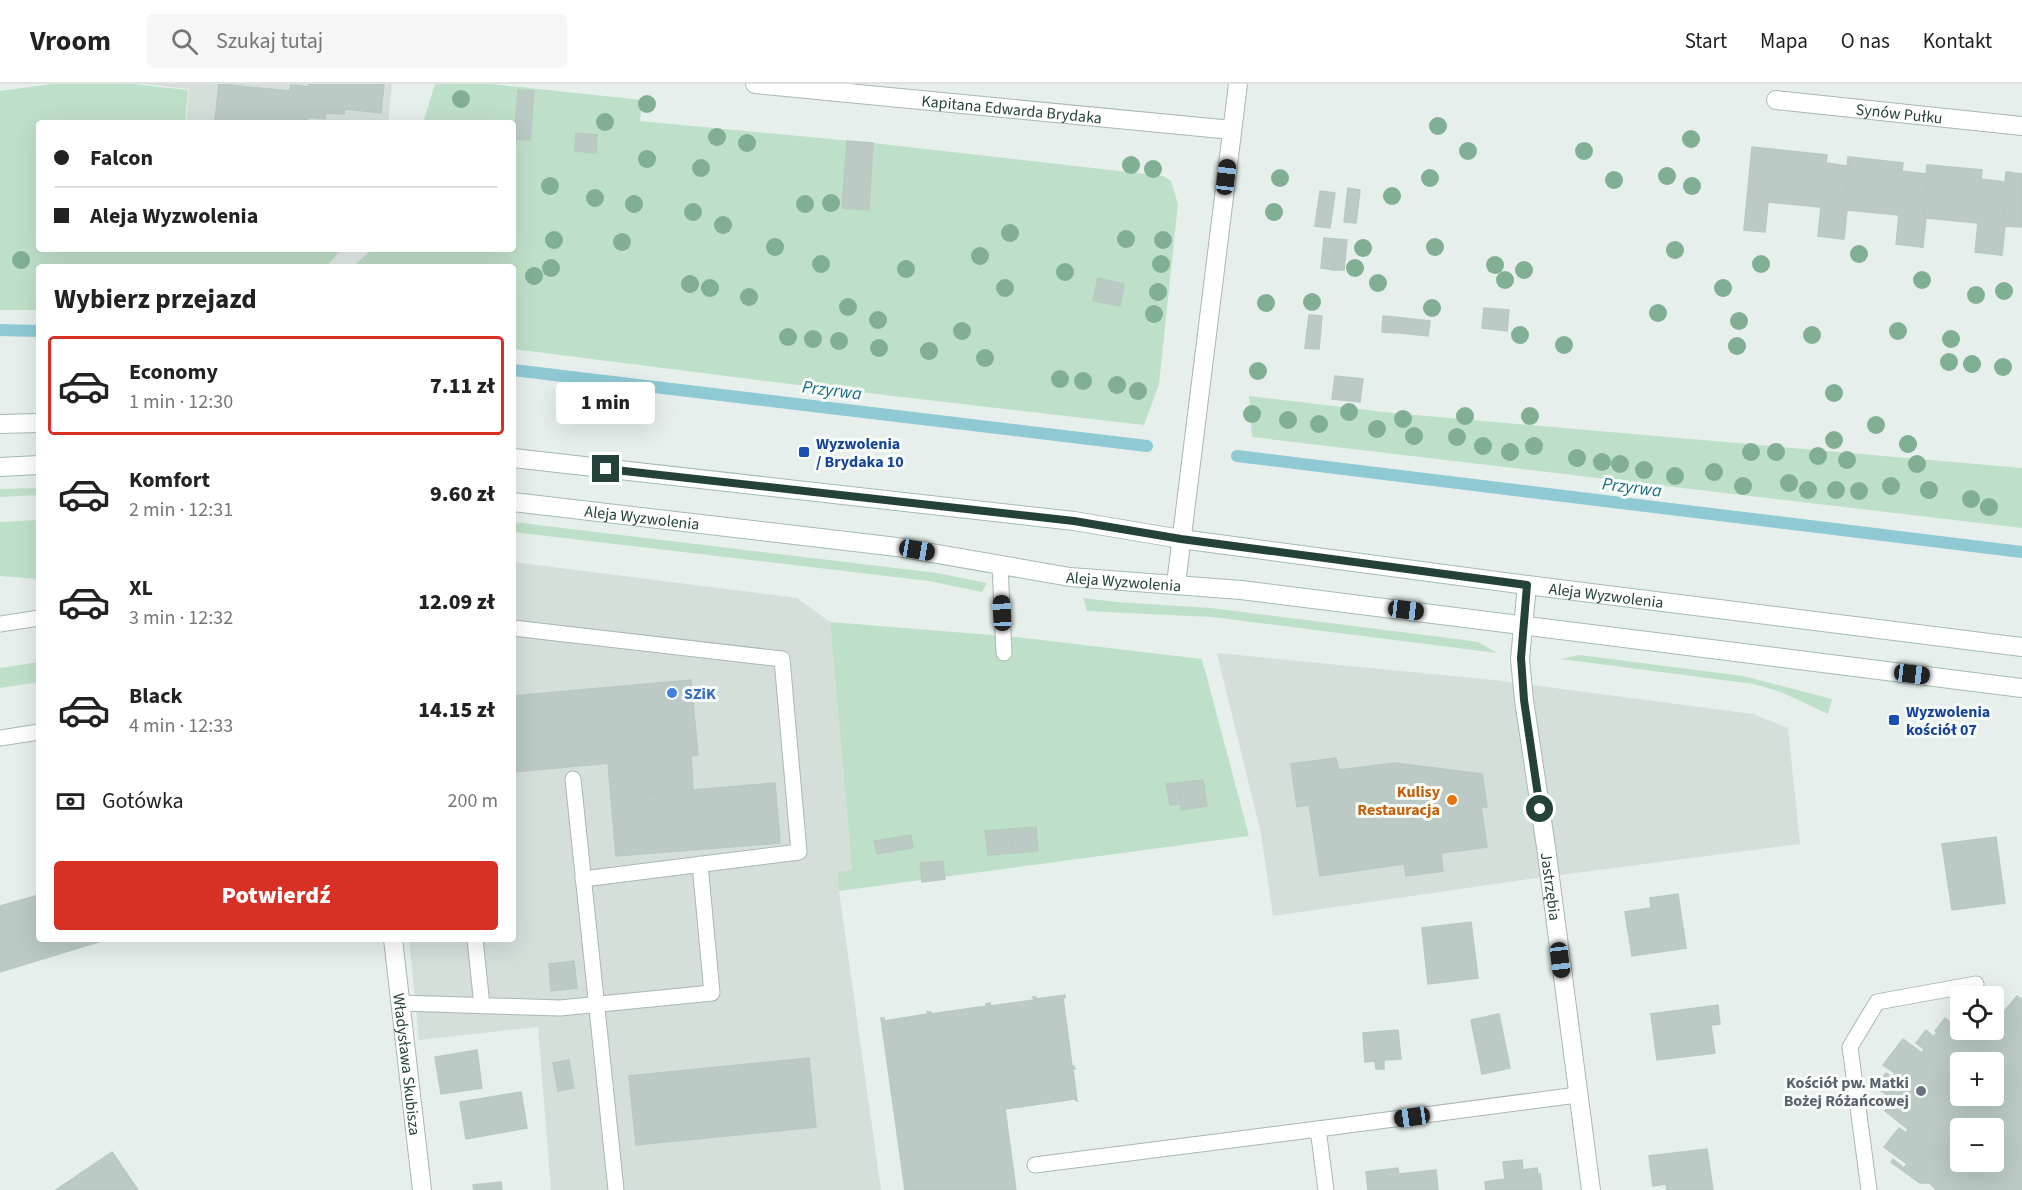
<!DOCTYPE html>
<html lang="pl">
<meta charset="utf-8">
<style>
:root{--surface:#fff;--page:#f6f6f6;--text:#222;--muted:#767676;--line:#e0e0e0;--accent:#d93025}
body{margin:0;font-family:"Source Sans 3",sans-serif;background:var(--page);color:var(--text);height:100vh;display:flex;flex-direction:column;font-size:22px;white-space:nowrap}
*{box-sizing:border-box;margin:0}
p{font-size:20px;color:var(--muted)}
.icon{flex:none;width:33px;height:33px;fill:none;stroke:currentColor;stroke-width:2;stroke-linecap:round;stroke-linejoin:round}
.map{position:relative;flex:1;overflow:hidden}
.sheet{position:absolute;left:36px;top:180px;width:480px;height:678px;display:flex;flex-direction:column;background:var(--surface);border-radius:6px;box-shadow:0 6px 24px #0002}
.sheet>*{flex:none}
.top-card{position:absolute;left:36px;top:36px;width:480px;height:132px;border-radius:6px;box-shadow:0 6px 24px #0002;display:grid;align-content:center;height:132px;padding:0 18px;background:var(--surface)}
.tools{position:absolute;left:1950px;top:902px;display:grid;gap:12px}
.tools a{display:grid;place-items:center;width:54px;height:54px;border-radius:6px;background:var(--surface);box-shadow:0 6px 24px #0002;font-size:30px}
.end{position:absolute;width:27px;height:27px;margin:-14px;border:8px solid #24423a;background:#fff;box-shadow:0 0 0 3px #fff}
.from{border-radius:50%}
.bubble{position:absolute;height:42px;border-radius:6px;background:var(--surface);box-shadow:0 6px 24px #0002;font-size:20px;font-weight:800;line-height:42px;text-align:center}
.car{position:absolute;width:18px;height:36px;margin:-18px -9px;border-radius:8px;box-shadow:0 0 4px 2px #0007;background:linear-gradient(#222 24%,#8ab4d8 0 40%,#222 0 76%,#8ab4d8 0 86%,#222 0)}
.top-card b{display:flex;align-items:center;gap:21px;height:57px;font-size:22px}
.top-card b+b{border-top:2px solid var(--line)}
.top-card i{width:15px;height:15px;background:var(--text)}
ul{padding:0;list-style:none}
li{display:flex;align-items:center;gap:18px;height:99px;margin:0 12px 9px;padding:0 6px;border:3px solid transparent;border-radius:6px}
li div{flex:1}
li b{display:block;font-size:22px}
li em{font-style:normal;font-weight:800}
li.on{border-color:var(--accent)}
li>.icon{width:54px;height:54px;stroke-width:1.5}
h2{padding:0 18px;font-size:27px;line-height:72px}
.pay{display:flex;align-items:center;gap:15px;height:66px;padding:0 18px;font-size:22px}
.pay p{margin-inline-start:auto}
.action{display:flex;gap:12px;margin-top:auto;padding:12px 18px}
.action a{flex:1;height:69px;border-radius:6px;background:var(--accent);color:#fff;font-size:24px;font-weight:800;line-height:69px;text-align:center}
header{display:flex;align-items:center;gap:36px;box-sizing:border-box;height:84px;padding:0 30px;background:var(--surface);border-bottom:2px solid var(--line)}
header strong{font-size:28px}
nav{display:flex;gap:33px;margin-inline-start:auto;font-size:21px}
.search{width:420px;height:54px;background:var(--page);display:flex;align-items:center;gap:15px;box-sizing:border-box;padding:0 21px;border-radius:6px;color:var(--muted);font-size:22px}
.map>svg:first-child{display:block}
</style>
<header>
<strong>Vroom</strong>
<div class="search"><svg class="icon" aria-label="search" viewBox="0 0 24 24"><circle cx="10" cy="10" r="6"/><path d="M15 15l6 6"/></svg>Szukaj tutaj</div>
<nav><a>Start</a><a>Mapa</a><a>O nas</a><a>Kontakt</a></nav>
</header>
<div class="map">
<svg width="2022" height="1106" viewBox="0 0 2022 1106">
<rect width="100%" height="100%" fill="#e6efeb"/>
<g fill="#d4dfda">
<path d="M145,0H392L388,39L340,36L328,39H186L189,5Z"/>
<path d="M513,478L797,514L830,538L852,786L839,807L881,1106H551L538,943L419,956L409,855H513Z"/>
<path d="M1217,569L1494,596L1753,630L1788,644L1800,760L1529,795L1273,832L1261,750Z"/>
</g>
<g fill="#bfe0c8">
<path d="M52,0H133L188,6L185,39H39V165H342L326,183H39V226H0V7Z"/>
<path d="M435,0H492L642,16L640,37L873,59L1163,92L1171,97L1178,120L1159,300L1144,341L782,299L513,265V183H353L372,165H513V39H423Z"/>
<path d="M1249,312L1393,329L2022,384V444L1252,353Z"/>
<path d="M39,404V411L0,413V405Z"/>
<path d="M39,436V495L0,492V438Z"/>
<path d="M513,438L937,489L987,499L982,508L929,497L513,448Z"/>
<path d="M1083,514L1116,518L1211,524L1457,555L1478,558L1497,569L1212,533L1087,527Z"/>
<path d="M830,538L1016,553L1202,575L1249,752L839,807L838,788L852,786Z"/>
<path d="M1579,571L1743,592L1832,615L1828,630L1781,608L1754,600L1561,575Z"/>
<path d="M39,578V598L0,604V584Z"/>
</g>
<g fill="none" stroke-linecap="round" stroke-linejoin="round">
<g stroke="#8ec9d4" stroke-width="12">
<path d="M0,246L39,247"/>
<path d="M513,286L1147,362"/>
<path d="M1237,372L2022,468"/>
</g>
</g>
<g fill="#bbcac4" stroke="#b8c9c2" stroke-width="1.5" fill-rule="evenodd">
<path d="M219,0L290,7L291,1L309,3V0H384L381,29L345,25L344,30L326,29L325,35L308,33L307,39L289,37V39H240L215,36Z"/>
<path d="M518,6L534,7L530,56L514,55Z"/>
<path d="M576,49L597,51L596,69L575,67Z"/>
<path d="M847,57L873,59L869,126L842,124Z"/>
<path d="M1752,63L1827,71L1826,79L1847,82L1848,73H1850L1842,155L1818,152L1821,123L1768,118L1765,148L1744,146Z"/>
<path d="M1850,73L1903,79L1902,87L1926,90L1927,81H1929L1921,163L1896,160L1899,131L1847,126L1844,155H1842Z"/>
<path d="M1929,81L1982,86L1981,95L2005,98L2006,88H2008L2000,171L1975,168L1978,139L1926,134L1923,163H1921Z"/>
<path d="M2008,88L2022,90V143L2005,142L2002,171H2000Z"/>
<path d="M1348,104L1360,106L1356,139L1344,138Z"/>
<path d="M1320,107L1335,109L1330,144L1315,142Z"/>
<path d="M1324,154L1336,155L1333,186L1321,184Z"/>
<path d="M1336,155L1347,156L1344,186H1333Z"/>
<path d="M1098,194L1124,200L1120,222L1093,217Z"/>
<path d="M1484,224L1509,226L1507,247L1482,244Z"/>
<path d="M1309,231L1322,232L1319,265L1305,264Z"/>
<path d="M1383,232L1403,234L1401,249L1382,248Z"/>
<path d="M1403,234L1430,237L1428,252L1401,249Z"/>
<path d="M1335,292L1363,295L1360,318L1332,315Z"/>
<path d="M691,596L698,671L513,688V612Z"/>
<path d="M691,672L693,706L611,713L608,679Z"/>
<path d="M1336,674L1339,686L1395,679L1482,690L1487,723H1481L1487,763L1441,769L1443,787L1406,792L1404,780L1320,792L1309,721L1297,723L1291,680Z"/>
<path d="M1203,696L1207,722L1181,726L1178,699Z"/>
<path d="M775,699L780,759L616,772L611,713Z"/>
<path d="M1178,699L1181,720L1170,721L1166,700Z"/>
<path d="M1036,743L1038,767L1012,769L1011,745Z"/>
<path d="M1011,745L1012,769L988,771L985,747Z"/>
<path d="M911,751L913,764L877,770L874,757Z"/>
<path d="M1996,753L2005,819L1952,826L1942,760Z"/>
<path d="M943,777L945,795L922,798L920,779Z"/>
<path d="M1678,810L1686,864L1632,872L1625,828L1651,824L1650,814Z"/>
<path d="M39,811V855H108L0,888V822Z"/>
<path d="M1471,838L1478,894L1428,900L1422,844Z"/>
<path d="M574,877L577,904L551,907L549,880Z"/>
<path d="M1065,911V914H1063L1072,982H1074L1075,985H1073L1077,1017L1074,1015L1005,1025L1016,1106H905L881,934H884V937L928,930L927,928H931V930L987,922L986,920L990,919V922L1034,916L1033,913H1036V915Z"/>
<path d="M2017,912L2022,916V1106H1936L1930,1099H1920L1891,1078L1893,1075L1904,1084L1907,1080L1884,1063L1899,1044L1906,1049L1908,1045L1885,1027L1891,1020L1895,1023L1898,1019L1876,1003L1886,989L1892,993L1895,989L1883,981L1903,955L1922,969L1924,965L1916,959L1926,946L1934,953L1937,948L1935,947L1945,934L1958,944L1956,946L1959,949L1963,945H1994V935L1996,937ZM1960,978H1994V1011H1960ZM1960,1044H1994V1077H1960Z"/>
<path d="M1994,917L2001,924L1994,934Z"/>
<path d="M1718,921L1720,940L1711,941L1715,969L1657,976L1651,930Z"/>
<path d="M1499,930L1510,984L1482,990L1471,936Z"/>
<path d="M1398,946L1401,975L1384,976V985H1376L1375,977L1365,978L1363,949Z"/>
<path d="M477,966L482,1004L441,1010L435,973Z"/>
<path d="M809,974L816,1043L636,1061L629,992Z"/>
<path d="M569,976L574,1004L558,1007L553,979Z"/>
<path d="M521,1008L527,1044L466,1055L460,1018Z"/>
<path d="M1707,1065L1713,1106H1667L1666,1100L1653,1102L1649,1072Z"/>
<path d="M112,1068L138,1106H56Z"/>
<path d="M1522,1076L1523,1086L1537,1084L1538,1091L1540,1090L1542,1106H1486L1485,1098L1505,1095L1503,1078Z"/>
<path d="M1398,1084L1399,1090L1436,1086L1438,1106H1368L1366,1088Z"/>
<path d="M501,1098L502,1106H474L473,1101Z"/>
</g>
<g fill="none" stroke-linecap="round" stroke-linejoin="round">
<g stroke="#a8b8b2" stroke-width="17">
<g id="service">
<path d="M1000,481L1004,569"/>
<path d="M0,540L39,534"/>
<path d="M513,544L782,575L799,768L583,795"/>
<path d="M0,654L39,648"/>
<path d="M573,695L616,1106"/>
<path d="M475,855L482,922"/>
<path d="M400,919L560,924L712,909L700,780"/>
<path d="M1035,1081L1318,1045"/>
<path d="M1326,1106L1318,1045L1577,1011"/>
<path d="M1869,1106L1850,963L1877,918L1976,900"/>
</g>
</g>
<g stroke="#a8b8b2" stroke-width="20">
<g id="minor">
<path id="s1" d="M755,0L1232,46"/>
<path id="s2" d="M1776,16L2022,42"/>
<path d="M1176,500L1238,0"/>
<path id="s3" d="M1527,501L1520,575L1524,616L1546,763L1591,1106"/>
<path id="s4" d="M393,855L422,1106"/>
</g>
</g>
<g stroke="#a4bbb3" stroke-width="20">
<g id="secondary">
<path d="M0,340L39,339"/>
<path id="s5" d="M513,374L1074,437L1181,455L1527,501L2022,563"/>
<path d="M0,383L39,381"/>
<path id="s6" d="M513,418L897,463L1070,493L1241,506L2022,604"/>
</g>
</g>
<use href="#service" stroke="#fff" stroke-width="15"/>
<use href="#minor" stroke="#fff" stroke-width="18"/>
<use href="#secondary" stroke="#fff" stroke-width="18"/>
</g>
<g fill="#80af93">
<circle cx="461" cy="15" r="9"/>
<circle cx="647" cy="20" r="9"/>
<circle cx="605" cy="38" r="9"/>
<circle cx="1438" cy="42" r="9"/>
<circle cx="717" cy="53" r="9"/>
<circle cx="1691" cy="55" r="9"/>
<circle cx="747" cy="59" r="9"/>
<circle cx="1468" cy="67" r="9"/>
<circle cx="1584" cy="67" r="9"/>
<circle cx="647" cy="75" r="9"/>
<circle cx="1131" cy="81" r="9"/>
<circle cx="701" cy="84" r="9"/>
<circle cx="1153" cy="85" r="9"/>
<circle cx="1667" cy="92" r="9"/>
<circle cx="1280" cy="94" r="9"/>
<circle cx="1430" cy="94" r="9"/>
<circle cx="1614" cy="96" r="9"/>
<circle cx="550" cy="102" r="9"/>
<circle cx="1692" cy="102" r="9"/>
<circle cx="1392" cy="112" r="9"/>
<circle cx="595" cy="114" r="9"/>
<circle cx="831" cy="119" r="9"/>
<circle cx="634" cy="120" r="9"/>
<circle cx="805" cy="120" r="9"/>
<circle cx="693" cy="128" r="9"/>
<circle cx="1274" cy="128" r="9"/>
<circle cx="723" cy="141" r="9"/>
<circle cx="1010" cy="149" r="9"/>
<circle cx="1126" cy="155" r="9"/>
<circle cx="554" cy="156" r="9"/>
<circle cx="1163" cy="156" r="9"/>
<circle cx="622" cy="158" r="9"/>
<circle cx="775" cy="163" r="9"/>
<circle cx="1435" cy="163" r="9"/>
<circle cx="1363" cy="164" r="9"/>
<circle cx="1675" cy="166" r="9"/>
<circle cx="1859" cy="170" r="9"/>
<circle cx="980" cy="172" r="9"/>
<circle cx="21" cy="176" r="9"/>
<circle cx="821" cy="180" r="9"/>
<circle cx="1161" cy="180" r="9"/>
<circle cx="1761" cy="180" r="9"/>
<circle cx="1495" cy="181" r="9"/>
<circle cx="551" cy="184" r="9"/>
<circle cx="1355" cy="184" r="9"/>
<circle cx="906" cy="185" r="9"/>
<circle cx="1524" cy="186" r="9"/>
<circle cx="1065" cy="188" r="9"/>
<circle cx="534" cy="192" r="9"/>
<circle cx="1505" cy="196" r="9"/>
<circle cx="1922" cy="196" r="9"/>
<circle cx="1378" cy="199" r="9"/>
<circle cx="690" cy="200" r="9"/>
<circle cx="710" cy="204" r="9"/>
<circle cx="1005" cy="204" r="9"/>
<circle cx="1723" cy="204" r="9"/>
<circle cx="2004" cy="207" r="9"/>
<circle cx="1158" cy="208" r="9"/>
<circle cx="1976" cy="211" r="9"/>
<circle cx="749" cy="213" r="9"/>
<circle cx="1312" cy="218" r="9"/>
<circle cx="1266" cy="219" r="9"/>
<circle cx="848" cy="223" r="9"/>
<circle cx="1432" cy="224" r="9"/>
<circle cx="1658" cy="229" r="9"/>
<circle cx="1154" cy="230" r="9"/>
<circle cx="878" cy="236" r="9"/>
<circle cx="1739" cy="237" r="9"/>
<circle cx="962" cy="247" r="9"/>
<circle cx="1898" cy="247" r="9"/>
<circle cx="1520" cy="251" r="9"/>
<circle cx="1812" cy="251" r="9"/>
<circle cx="788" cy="253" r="9"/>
<circle cx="813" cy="255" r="9"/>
<circle cx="1951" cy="255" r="9"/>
<circle cx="839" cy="257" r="9"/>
<circle cx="1564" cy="261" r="9"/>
<circle cx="1737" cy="262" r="9"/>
<circle cx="879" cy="264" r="9"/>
<circle cx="929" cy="267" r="9"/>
<circle cx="985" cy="274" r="9"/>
<circle cx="1949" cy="278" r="9"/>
<circle cx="1972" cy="280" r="9"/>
<circle cx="2003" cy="283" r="9"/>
<circle cx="1258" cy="287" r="9"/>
<circle cx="1060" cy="295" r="9"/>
<circle cx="1083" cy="297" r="9"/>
<circle cx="1117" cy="301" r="9"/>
<circle cx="1138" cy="307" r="9"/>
<circle cx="1834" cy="309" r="9"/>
<circle cx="1349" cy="328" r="9"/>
<circle cx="1252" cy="330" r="9"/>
<circle cx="1465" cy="332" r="9"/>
<circle cx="1530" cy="332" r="9"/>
<circle cx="1403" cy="335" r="9"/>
<circle cx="1288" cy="336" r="9"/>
<circle cx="1319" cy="340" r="9"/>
<circle cx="1876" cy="341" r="9"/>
<circle cx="1377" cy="345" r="9"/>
<circle cx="1414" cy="352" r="9"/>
<circle cx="1457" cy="353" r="9"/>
<circle cx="1834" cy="356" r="9"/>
<circle cx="1908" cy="360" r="9"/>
<circle cx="1483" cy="362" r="9"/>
<circle cx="1534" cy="362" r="9"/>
<circle cx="1510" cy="368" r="9"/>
<circle cx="1751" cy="368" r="9"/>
<circle cx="1776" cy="368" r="9"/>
<circle cx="1818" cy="372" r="9"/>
<circle cx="1577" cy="374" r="9"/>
<circle cx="1847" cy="376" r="9"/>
<circle cx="1602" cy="378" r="9"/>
<circle cx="1620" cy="380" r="9"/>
<circle cx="1917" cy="380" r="9"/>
<circle cx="1644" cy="386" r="9"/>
<circle cx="1714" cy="388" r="9"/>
<circle cx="1675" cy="392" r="9"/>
<circle cx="1789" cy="399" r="9"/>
<circle cx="1743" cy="402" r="9"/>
<circle cx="1891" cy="402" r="9"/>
<circle cx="1808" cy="406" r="9"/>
<circle cx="1836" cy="406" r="9"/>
<circle cx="1929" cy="406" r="9"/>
<circle cx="1859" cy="407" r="9"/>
<circle cx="1971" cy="415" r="9"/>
<circle cx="1989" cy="423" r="9"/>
</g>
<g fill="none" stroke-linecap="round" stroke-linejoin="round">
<path stroke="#24423a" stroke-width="8" d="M606,385L1074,437L1181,455L1527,501L1521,574L1524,616L1540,725"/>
</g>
<g fill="#1a4fb4" stroke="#f7fbf9" stroke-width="2">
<rect x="798" y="362" width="12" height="12" rx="3"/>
<rect x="1888" y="630" width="12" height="12" rx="3"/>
</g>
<circle fill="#3f7fe0" stroke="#f7fbf9" stroke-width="2" cx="672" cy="609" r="6"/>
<circle fill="#e8710a" stroke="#f7fbf9" stroke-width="2" cx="1452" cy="716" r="6"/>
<circle fill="#6b7280" stroke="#f7fbf9" stroke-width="2" cx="1921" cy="1007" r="6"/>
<g text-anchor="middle" stroke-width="6" stroke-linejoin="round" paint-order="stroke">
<g font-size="16" fill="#24423a" stroke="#f7fbf9">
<text dy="6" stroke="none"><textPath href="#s1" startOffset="258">Kapitana Edwarda Brydaka</textPath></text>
<text dy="6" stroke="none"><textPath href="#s2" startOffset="124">Synów Pułku</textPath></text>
<text dy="6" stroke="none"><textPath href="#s6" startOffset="130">Aleja Wyzwolenia</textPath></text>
<text dy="6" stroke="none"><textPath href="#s6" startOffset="616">Aleja Wyzwolenia</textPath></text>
<text dy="6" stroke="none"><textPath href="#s5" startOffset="1102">Aleja Wyzwolenia</textPath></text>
<text dy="6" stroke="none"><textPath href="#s3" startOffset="304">Jastrzębia</textPath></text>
<text dy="6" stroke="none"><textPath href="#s4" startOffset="126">Władysława Skubisza</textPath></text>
</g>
<g font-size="16" font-weight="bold" fill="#164399" stroke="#f7fbf9" text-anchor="start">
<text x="816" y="365">Wyzwolenia<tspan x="816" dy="18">/ Brydaka 10</tspan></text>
<text x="1906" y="633">Wyzwolenia<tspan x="1906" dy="18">kościół 07</tspan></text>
</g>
<g font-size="16" font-weight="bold" fill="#366cbe" stroke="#f7fbf9" text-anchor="start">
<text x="684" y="615">SZiK</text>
</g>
<g font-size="16" font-weight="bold" fill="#c56008" stroke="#f7fbf9" text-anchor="end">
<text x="1440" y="713">Kulisy<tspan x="1440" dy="18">Restauracja</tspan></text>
</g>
<g font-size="16" font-weight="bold" fill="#5b616d" stroke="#f7fbf9" text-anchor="end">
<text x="1909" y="1004">Kościół pw. Matki<tspan x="1909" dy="18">Bożej Różańcowej</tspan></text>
</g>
<g font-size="18" font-style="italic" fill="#1c6f80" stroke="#f7fbf9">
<text transform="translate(832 306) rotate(7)" y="6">Przyrwa</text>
<text transform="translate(1632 403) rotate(7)" y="6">Przyrwa</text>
</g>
</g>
</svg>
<div class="tools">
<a><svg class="icon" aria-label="locate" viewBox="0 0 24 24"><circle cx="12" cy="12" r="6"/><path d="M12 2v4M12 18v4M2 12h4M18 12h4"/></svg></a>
<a>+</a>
<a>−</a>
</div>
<i class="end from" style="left:1540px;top:725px"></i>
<i class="end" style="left:606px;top:385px"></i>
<div class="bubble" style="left:556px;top:298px;width:99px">1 min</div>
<i class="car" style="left:1226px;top:93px;rotate:7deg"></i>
<i class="car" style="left:917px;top:466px;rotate:100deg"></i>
<i class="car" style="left:1406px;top:526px;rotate:97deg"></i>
<i class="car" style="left:1002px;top:529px;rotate:357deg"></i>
<i class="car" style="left:1912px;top:590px;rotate:97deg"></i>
<i class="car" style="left:1560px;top:876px;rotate:173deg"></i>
<i class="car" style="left:1412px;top:1033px;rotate:262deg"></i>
<div class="top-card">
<b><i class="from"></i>Falcon</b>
<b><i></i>Aleja Wyzwolenia</b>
</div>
<section class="sheet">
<h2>Wybierz przejazd</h2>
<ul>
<li class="on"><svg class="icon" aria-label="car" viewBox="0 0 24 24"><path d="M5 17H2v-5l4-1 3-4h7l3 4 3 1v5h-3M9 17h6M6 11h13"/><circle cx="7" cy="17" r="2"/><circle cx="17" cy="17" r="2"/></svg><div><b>Economy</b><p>1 min · 12:30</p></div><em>7.11 zł</em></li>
<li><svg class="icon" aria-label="car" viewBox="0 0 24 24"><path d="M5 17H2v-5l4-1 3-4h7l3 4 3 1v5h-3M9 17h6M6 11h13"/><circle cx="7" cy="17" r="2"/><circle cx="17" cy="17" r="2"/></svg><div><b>Komfort</b><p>2 min · 12:31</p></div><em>9.60 zł</em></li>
<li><svg class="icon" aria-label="car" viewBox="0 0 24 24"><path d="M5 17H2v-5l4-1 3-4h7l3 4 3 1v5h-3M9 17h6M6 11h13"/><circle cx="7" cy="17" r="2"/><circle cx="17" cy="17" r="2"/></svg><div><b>XL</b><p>3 min · 12:32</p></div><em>12.09 zł</em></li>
<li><svg class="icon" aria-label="car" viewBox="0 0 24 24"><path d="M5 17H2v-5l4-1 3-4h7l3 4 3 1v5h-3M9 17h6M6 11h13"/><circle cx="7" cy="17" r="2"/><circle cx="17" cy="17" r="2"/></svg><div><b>Black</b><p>4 min · 12:33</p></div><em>14.15 zł</em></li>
</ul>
<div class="pay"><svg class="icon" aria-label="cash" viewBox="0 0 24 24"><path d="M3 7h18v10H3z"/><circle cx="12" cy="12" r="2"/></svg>Gotówka<p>200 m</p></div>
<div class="action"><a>Potwierdź</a></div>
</section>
</div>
